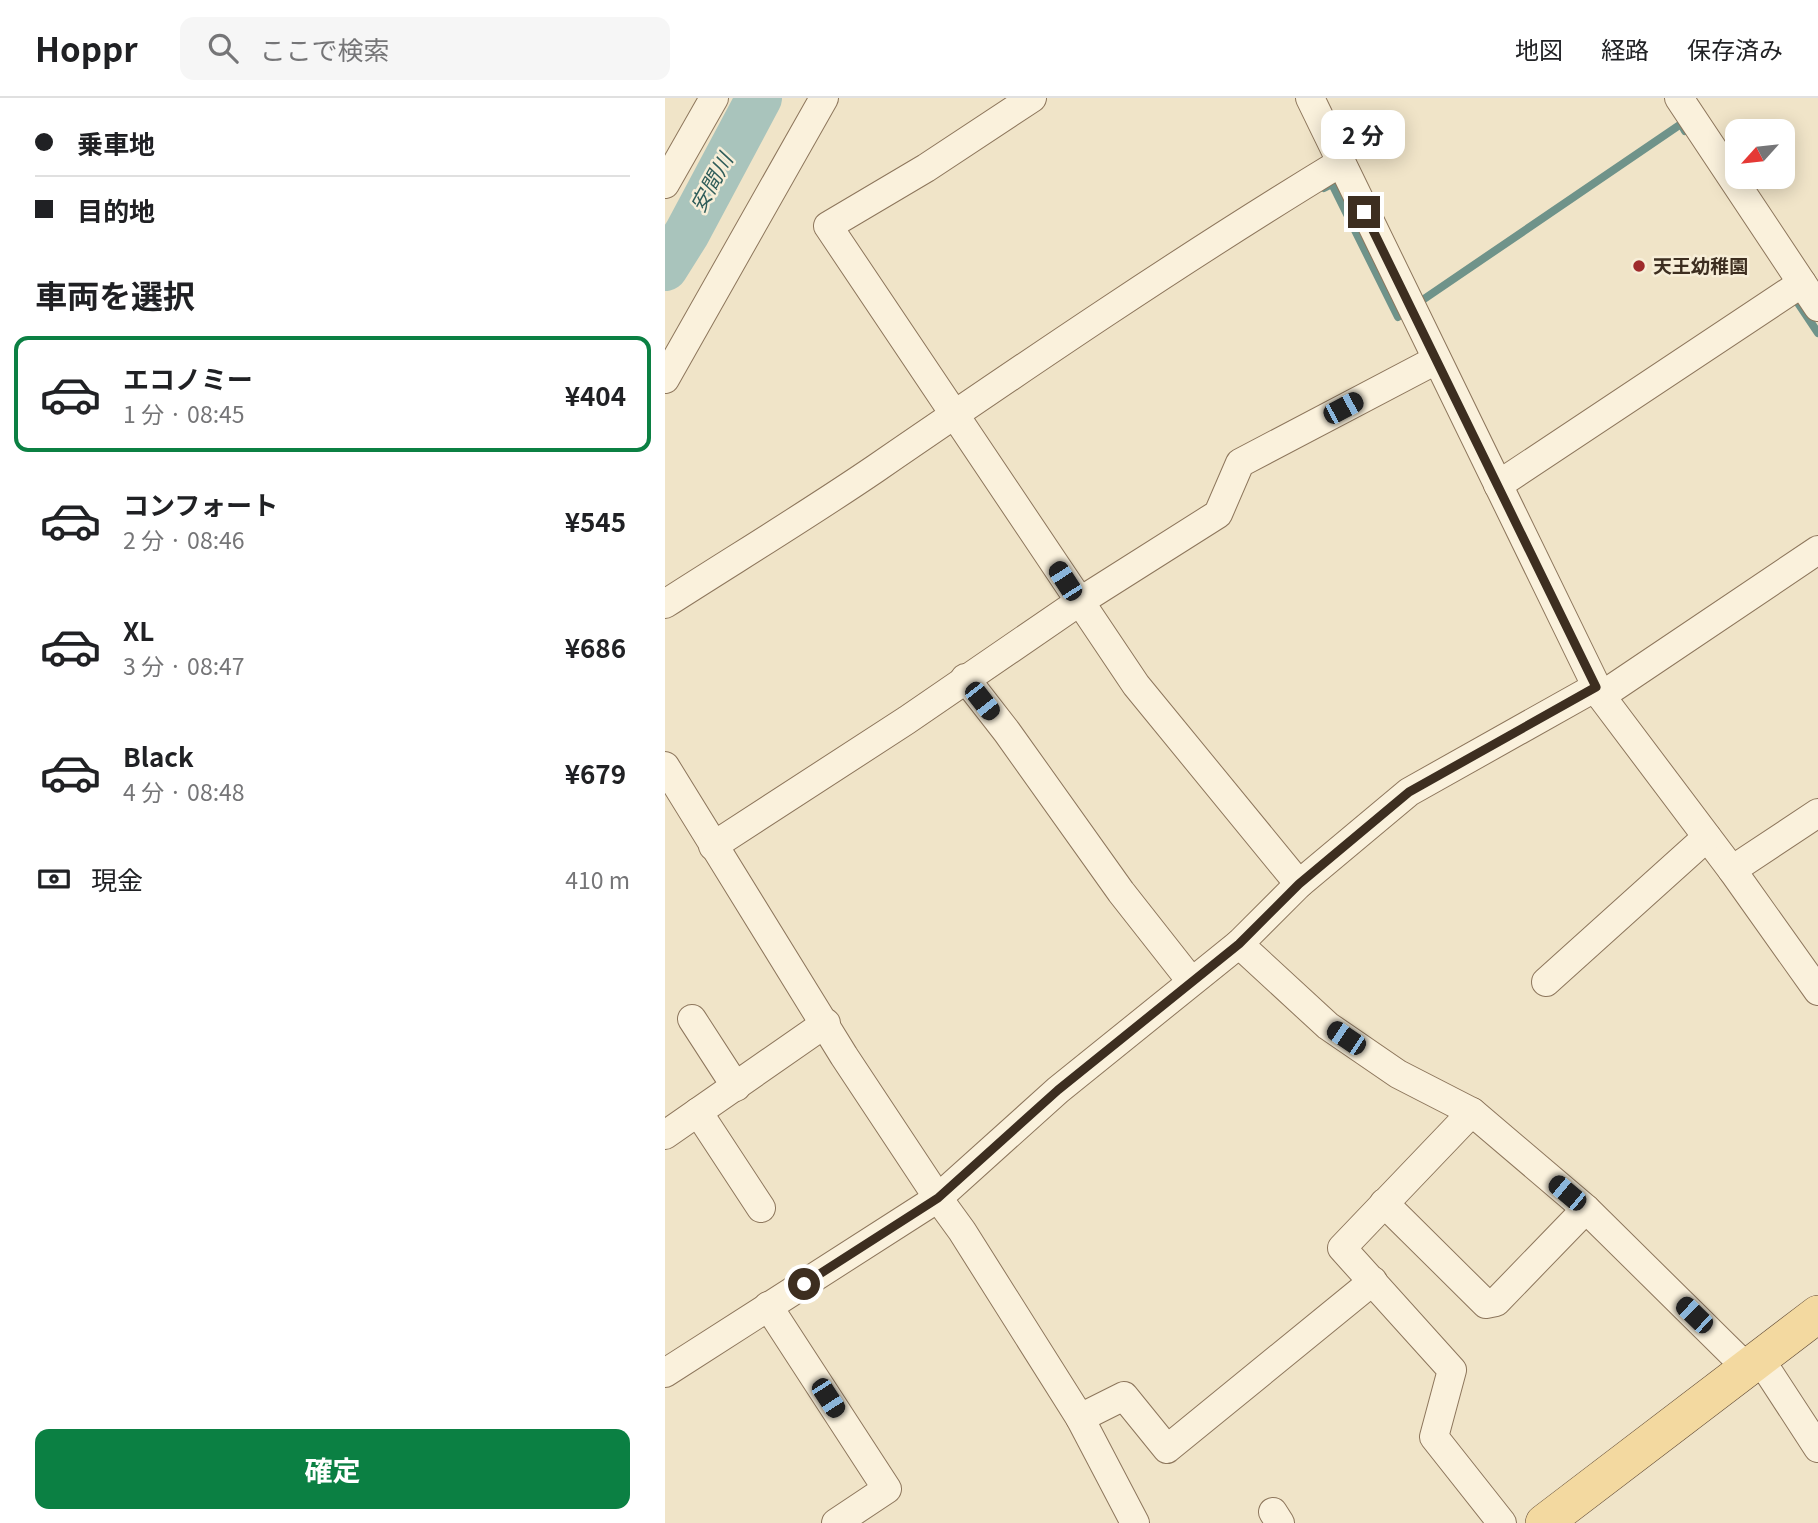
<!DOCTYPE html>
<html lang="ja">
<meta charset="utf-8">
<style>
:root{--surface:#fff;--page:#f6f6f6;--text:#202124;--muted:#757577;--line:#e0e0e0;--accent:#0b8043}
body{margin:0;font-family:Georgia,"Noto Sans JP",serif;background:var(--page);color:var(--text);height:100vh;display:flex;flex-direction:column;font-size:26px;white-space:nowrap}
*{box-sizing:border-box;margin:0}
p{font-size:23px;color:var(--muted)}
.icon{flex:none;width:38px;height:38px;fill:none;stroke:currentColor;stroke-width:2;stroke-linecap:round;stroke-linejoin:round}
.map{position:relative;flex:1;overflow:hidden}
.side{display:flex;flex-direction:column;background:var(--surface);width:665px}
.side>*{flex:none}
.hud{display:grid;align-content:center;height:154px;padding:0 35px;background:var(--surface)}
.needle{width:46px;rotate:243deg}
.buttons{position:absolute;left:1060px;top:21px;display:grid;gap:14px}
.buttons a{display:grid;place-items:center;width:70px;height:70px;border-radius:14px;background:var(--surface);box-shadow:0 4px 18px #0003;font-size:35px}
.end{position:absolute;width:32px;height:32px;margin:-16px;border:9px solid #3d2e20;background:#fff;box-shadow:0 0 0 4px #fff}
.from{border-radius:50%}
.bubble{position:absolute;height:49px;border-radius:14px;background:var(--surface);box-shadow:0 4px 18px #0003;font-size:23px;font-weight:700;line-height:49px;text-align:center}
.car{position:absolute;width:21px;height:42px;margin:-21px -10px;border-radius:9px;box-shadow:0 0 5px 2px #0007;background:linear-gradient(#222 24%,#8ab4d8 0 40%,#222 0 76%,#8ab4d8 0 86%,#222 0)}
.hud b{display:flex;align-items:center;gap:24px;height:66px;font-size:26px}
.hud b+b{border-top:2px solid var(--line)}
.hud i{width:18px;height:18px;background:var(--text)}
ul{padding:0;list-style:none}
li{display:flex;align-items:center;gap:21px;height:116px;margin:0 14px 10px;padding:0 21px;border:4px solid transparent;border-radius:14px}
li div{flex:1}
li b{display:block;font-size:26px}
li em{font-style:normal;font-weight:700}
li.current{border-color:var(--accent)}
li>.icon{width:63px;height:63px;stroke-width:1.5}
h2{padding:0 35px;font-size:32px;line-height:84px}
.pay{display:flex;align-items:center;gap:18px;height:77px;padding:0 35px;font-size:26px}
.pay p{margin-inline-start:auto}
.cta{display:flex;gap:14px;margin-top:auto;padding:14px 35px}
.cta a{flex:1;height:80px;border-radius:14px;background:var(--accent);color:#fff;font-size:28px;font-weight:700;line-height:80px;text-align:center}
header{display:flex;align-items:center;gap:42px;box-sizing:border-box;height:98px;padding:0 35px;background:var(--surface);border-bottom:2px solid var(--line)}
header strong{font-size:33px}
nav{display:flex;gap:38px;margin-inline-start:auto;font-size:24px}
.search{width:490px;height:63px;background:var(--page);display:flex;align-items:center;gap:18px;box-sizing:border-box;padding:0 24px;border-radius:14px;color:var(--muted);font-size:26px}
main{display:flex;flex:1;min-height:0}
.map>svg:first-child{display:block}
</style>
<header>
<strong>Hoppr</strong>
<div class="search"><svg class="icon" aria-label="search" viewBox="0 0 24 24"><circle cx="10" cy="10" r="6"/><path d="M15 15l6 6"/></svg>ここで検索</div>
<nav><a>地図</a><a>経路</a><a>保存済み</a></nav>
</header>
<main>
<section class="side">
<div class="hud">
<b><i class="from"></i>乗車地</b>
<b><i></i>目的地</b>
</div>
<h2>車両を選択</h2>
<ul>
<li class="current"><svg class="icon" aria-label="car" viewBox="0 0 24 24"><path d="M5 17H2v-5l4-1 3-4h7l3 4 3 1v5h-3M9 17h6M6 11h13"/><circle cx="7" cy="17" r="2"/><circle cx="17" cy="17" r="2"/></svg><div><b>エコノミー</b><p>1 分 · 08:45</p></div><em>¥404</em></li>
<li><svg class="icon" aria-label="car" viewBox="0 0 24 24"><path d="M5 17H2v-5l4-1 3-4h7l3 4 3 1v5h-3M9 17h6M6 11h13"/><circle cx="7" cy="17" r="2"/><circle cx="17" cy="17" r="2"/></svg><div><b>コンフォート</b><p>2 分 · 08:46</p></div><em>¥545</em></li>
<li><svg class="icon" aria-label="car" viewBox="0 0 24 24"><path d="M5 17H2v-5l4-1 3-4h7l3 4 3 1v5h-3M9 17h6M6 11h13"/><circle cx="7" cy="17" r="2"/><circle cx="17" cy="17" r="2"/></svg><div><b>XL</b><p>3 分 · 08:47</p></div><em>¥686</em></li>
<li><svg class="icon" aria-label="car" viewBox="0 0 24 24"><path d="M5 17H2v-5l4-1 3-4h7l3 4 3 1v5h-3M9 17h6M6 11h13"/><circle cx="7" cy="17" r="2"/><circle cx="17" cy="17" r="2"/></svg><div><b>Black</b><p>4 分 · 08:48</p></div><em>¥679</em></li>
</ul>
<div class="pay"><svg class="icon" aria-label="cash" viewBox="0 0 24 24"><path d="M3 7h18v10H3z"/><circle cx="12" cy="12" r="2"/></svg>現金<p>410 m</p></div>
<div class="cta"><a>確定</a></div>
</section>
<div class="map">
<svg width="1153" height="1425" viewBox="0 0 1153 1425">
<rect width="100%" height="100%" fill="#f0e4c8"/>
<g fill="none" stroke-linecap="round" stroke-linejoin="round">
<g stroke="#6f938a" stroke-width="8">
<path d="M659,90L667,86L733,219"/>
<path d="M759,201L1016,26L1020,33"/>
<path d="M1133,205L1153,235"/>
</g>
<path stroke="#a9c4bc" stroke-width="46" d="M0,170L22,135L94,0"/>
<g stroke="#8d765c" stroke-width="30">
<g id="minor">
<path d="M367,0L261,70L163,128L471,587L634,786"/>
<path d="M645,0L936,598L1067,772L1153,893"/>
<path d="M1014,0L1153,209"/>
<path d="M0,86L49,0"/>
<path d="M0,281L159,0"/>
<path d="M833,387L1137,185"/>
<path d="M0,506C70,461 141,418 210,371C363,266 517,161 675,65"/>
<path d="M300,580L342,634L456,794L526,883"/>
<path d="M936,598L1153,452"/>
<path d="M0,668L179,958L273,1100L297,1133L415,1320L470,1425"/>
<path d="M48,748L242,622L414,504L553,416L575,365L771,262"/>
<path d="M1067,772L1153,715"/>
<path d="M574,846L663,928L733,976L807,1014L921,1111L1082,1270"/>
<path d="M881,884L1042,739"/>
<path d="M27,921L71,989"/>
<path d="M33,1014L96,1110"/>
<path d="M807,1014L677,1150L787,1272L769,1339L837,1425"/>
<path d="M0,1037L161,925"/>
<path d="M719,1105L821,1206L831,1204L921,1111"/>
<path d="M103,1208L222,1391L171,1425"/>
<path d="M1095,1261L1153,1350"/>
<path d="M0,1275L273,1100L393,992L574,846L634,786L744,694L931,589"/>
<path d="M415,1320L459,1298L502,1351L708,1183"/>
<path d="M608,1414L615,1425"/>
</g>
</g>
<g stroke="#5b4430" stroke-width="38">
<path id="major" d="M879,1425L1153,1216"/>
</g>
<use href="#minor" stroke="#faf1dc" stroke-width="28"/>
<use href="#major" stroke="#f3d9a0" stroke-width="37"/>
</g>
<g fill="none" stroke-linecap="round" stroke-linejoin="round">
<path stroke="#3d2e20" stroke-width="9" d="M139,1186L273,1100L393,992L574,846L634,786L744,694L931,589L699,114"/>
</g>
<circle fill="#9e2a2b" stroke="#f7eed8" stroke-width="2.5" cx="974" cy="168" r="7"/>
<g text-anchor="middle" stroke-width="5" stroke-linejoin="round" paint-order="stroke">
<g font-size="19" font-weight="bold" fill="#3d2e20" stroke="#f7eed8" text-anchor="start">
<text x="988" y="175">天王幼稚園</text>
</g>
<g font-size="21" font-style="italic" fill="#2f5d5a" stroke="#f7eed8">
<text transform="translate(47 85) rotate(-61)" y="7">安間川</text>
</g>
</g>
</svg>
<div class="buttons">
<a><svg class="needle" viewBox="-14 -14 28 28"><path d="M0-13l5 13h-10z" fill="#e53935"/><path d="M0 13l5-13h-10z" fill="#757577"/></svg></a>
</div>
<i class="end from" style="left:139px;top:1186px"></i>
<i class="end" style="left:699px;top:114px"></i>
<div class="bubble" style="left:656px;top:12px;width:84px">2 分</div>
<i class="car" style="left:678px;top:310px;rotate:62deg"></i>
<i class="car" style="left:400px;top:483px;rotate:327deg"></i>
<i class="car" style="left:317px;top:603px;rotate:142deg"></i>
<i class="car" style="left:681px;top:940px;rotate:304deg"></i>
<i class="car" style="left:902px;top:1095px;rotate:310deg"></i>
<i class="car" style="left:1029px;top:1217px;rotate:314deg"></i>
<i class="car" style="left:163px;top:1300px;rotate:147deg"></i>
</div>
</main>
